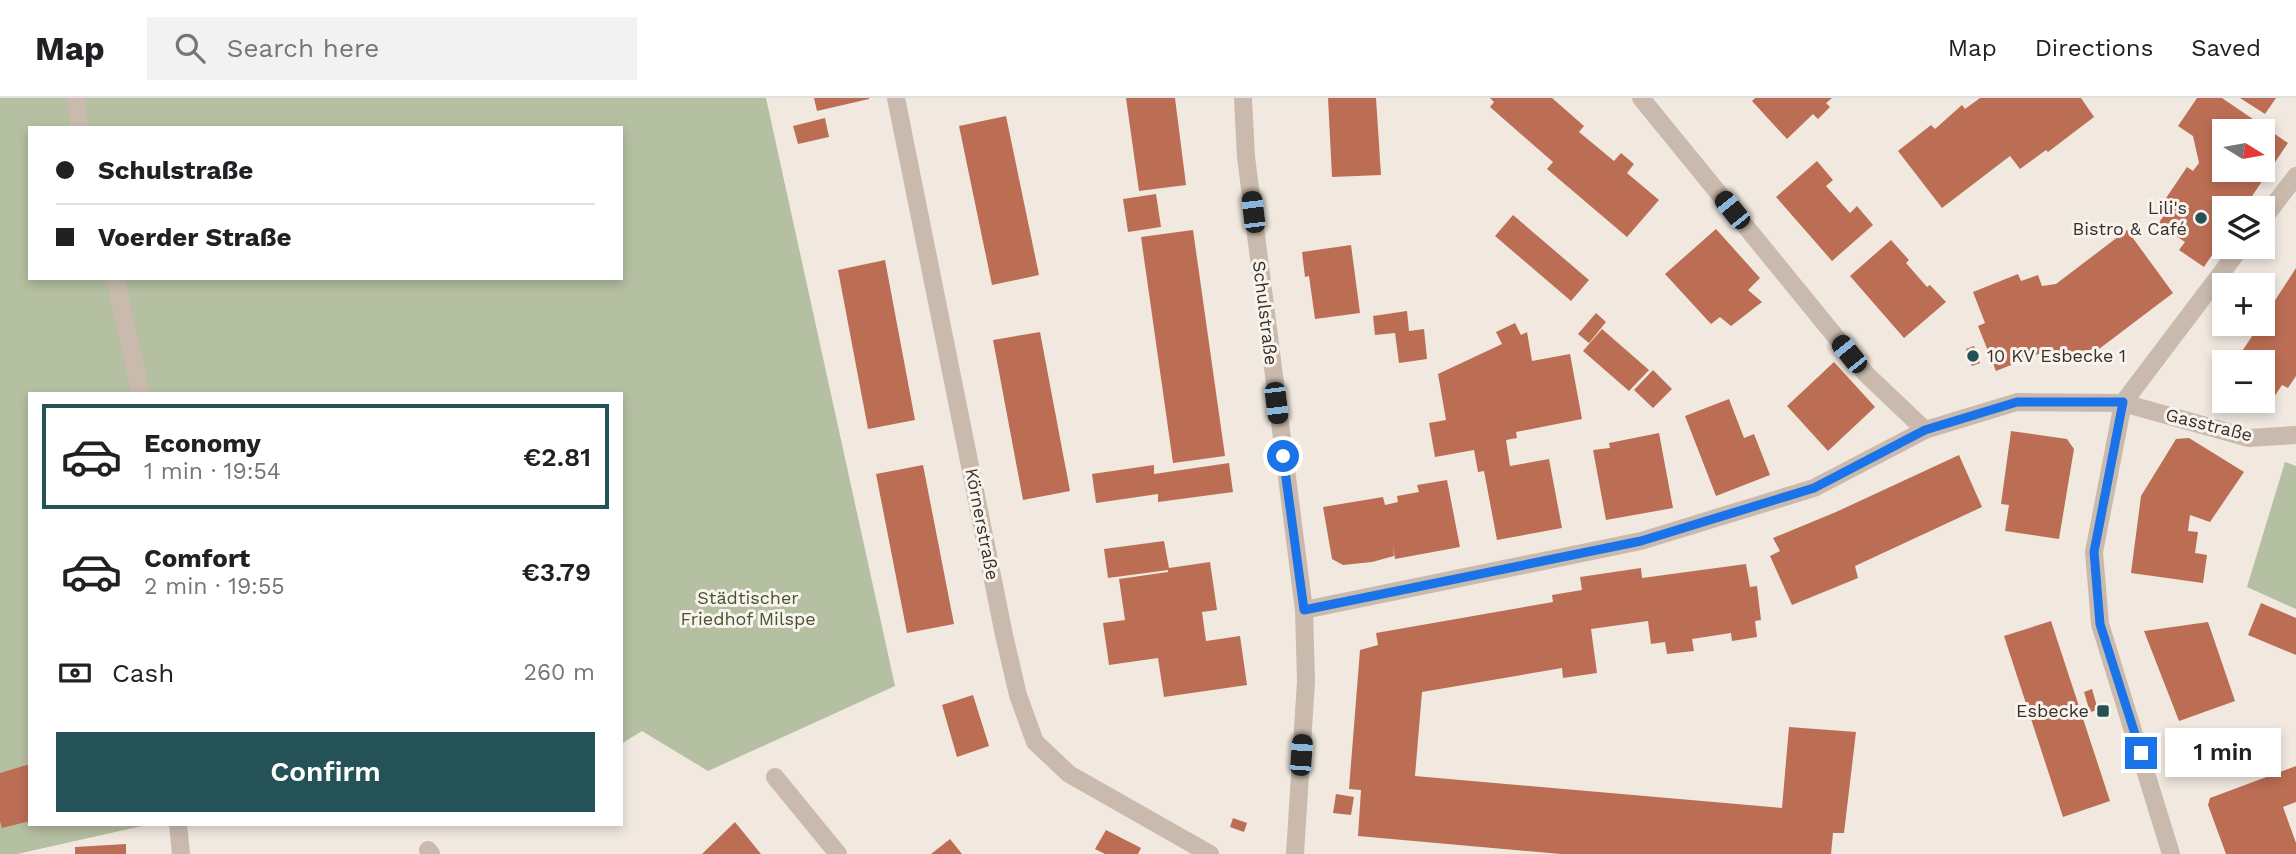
<!DOCTYPE html>
<meta charset="utf-8">
<style>
:root{--surface:#fff;--page:#f2f2f2;--text:#202124;--muted:#757577;--line:#e0e0e0;--accent:#245256}
body{margin:0;font-family:"Work Sans",sans-serif;background:var(--page);color:var(--text);height:100vh;display:flex;flex-direction:column;font-size:26px;white-space:nowrap}
*{box-sizing:border-box;margin:0}
p{font-size:23px;color:var(--muted)}
.icon{flex:none;width:38px;height:38px;fill:none;stroke:currentColor;stroke-width:2;stroke-linecap:round;stroke-linejoin:round}
.map{position:relative;flex:1;overflow:hidden}
.details{position:absolute;left:28px;top:294px;width:595px;height:434px;display:flex;flex-direction:column;background:var(--surface);border-radius:0px;box-shadow:0 4px 10px #0003}
.details>*{flex:none}
.banner{position:absolute;left:28px;top:28px;width:595px;height:154px;border-radius:0px;box-shadow:0 4px 10px #0003;display:grid;align-content:center;height:154px;padding:0 28px;background:var(--surface)}
.needle{width:46px;rotate:101deg}
.controls{position:absolute;left:2212px;top:21px;display:grid;gap:14px}
.controls a{display:grid;place-items:center;width:63px;height:63px;border-radius:0px;background:var(--surface);box-shadow:0 4px 10px #0003;font-size:35px}
.end{position:absolute;width:32px;height:32px;margin:-16px;border:9px solid #1a73e8;background:#fff;box-shadow:0 0 0 4px #fff}
.from{border-radius:50%}
.bubble{position:absolute;height:49px;border-radius:0px;background:var(--surface);box-shadow:0 4px 10px #0003;font-size:23px;font-weight:600;line-height:49px;text-align:center}
.car{position:absolute;width:21px;height:42px;margin:-21px -10px;border-radius:9px;box-shadow:0 0 5px 2px #0007;background:linear-gradient(#222 24%,#8ab4d8 0 40%,#222 0 76%,#8ab4d8 0 86%,#222 0)}
.banner b{display:flex;align-items:center;gap:24px;height:66px;font-size:26px}
.banner b+b{border-top:2px solid var(--line)}
.banner i{width:18px;height:18px;background:var(--text)}
ul{padding:12px 0 0;list-style:none}
li{display:flex;align-items:center;gap:21px;height:105px;margin:0 14px 10px;padding:0 14px;border:4px solid transparent;border-radius:0px}
li div{flex:1}
li b{display:block;font-size:26px}
li em{font-style:normal;font-weight:600}
li.current{border-color:var(--accent)}
li>.icon{width:63px;height:63px;stroke-width:1.5}
.pay{display:flex;align-items:center;gap:18px;height:77px;padding:0 28px;font-size:26px}
.pay p{margin-inline-start:auto}
.button{display:flex;gap:14px;margin-top:auto;padding:14px 28px}
.button a{flex:1;height:80px;border-radius:0px;background:var(--accent);color:#fff;font-size:28px;font-weight:600;line-height:80px;text-align:center}
header{display:flex;align-items:center;gap:42px;box-sizing:border-box;height:98px;padding:0 35px;background:var(--surface);border-bottom:2px solid var(--line)}
header strong{font-size:33px}
nav{display:flex;gap:38px;margin-inline-start:auto;font-size:24px}
.search{width:490px;height:63px;background:var(--page);display:flex;align-items:center;gap:18px;box-sizing:border-box;padding:0 24px;border-radius:0px;color:var(--muted);font-size:26px}
.map>svg:first-child{display:block}
</style>
<header>
<strong>Map</strong>
<div class="search"><svg class="icon" aria-label="search" viewBox="0 0 24 24"><circle cx="10" cy="10" r="6"/><path d="M15 15l6 6"/></svg>Search here</div>
<nav><a>Map</a><a>Directions</a><a>Saved</a></nav>
</header>
<div class="map">
<svg width="2296" height="756" viewBox="0 0 2296 756">
<rect width="100%" height="100%" fill="#f1e9e0"/>
<g fill="#b5bfa1" fill-rule="evenodd">
<path d="M0,0H766L895,588L708,673L642,633L621,646V296H30V726H151L17,756H0ZM30,30H621V180H30Z"/>
<path d="M2285,364L2296,368V511L2247,489Z"/>
</g>
<g fill="#bb6e54" fill-rule="evenodd">
<path d="M814,0H869V1L817,13Z"/>
<path d="M1126,0H1175L1186,87L1139,93Z"/>
<path d="M1328,0H1376L1381,77L1332,79Z"/>
<path d="M1490,0H1552L1584,28L1579,34L1614,63L1621,55L1634,66L1627,75L1659,102L1627,139L1547,71L1553,64L1490,9L1494,4Z"/>
<path d="M1755,0H1832L1826,5L1830,9L1818,21L1813,16L1787,41L1752,3Z"/>
<path d="M1980,0H2081L2094,19L2048,54L2046,52L2020,71L2010,58L1942,110L1898,53L1931,27L1935,31L1962,7L1965,11Z"/>
<path d="M2197,0H2222L2288,45L2244,110H2224V139L2204,169L2179,152L2185,144L2158,126L2167,113L2160,109L2187,69L2193,73L2199,65L2193,38L2178,28ZM2224,33H2263V72H2224Z"/>
<path d="M2240,0H2276L2265,16Z"/>
<path d="M1006,18L1039,177L992,187L959,28Z"/>
<path d="M825,20L829,39L798,46L793,28Z"/>
<path d="M1817,63L1833,82L1826,88L1850,115L1857,108L1873,127L1832,163L1776,99Z"/>
<path d="M1156,96L1161,129L1128,134L1123,101Z"/>
<path d="M1513,117L1589,182L1571,203L1495,138Z"/>
<path d="M1716,131L1760,180L1748,192L1762,204L1731,228L1720,219L1711,226L1665,176Z"/>
<path d="M1193,132L1225,358L1173,365L1141,139Z"/>
<path d="M2127,132L2173,195L2099,251L2068,254L2067,250L2044,259L2043,254L1996,273L1978,228L1985,225L1973,194L2018,176L2021,183L2038,177L2042,188L2056,186Z"/>
<path d="M1891,142L1909,162L1906,165L1927,189L1930,187L1946,204L1904,240L1850,178Z"/>
<path d="M1351,147L1360,215L1315,221L1309,178L1305,179L1302,154Z"/>
<path d="M885,162L915,322L868,331L838,172Z"/>
<path d="M2296,170V278L2288,290L2282,287L2266,311L2253,303H2263V264H2235L2260,226H2263V221Z"/>
<path d="M1407,213L1409,233L1424,231L1427,261L1399,265L1395,235L1375,237L1373,218Z"/>
<path d="M1596,215L1606,224L1589,245L1578,236Z"/>
<path d="M1515,225L1521,237L1527,234L1532,263L1570,256L1582,321L1516,334L1517,340L1506,342L1510,368L1549,361L1562,430L1497,442L1484,373L1478,374L1474,352L1435,359L1429,325L1446,322L1438,276L1502,246L1496,234Z"/>
<path d="M1602,231L1649,272L1629,293L1583,253Z"/>
<path d="M1040,234L1070,393L1023,402L993,242Z"/>
<path d="M1974,248L1980,265L1972,268L1966,251Z"/>
<path d="M1834,264L1875,309L1828,353L1787,308Z"/>
<path d="M1653,272L1672,291L1653,310L1634,292Z"/>
<path d="M1729,301L1744,340L1754,336L1770,377L1716,398L1685,318Z"/>
<path d="M2011,333L2067,341L2074,351L2059,441L2005,433L2009,407L2001,406Z"/>
<path d="M1659,335L1673,410L1606,422L1593,352L1610,350L1609,345Z"/>
<path d="M2189,340L2244,374L2210,424L2190,417L2188,433L2198,434L2195,455L2207,457L2203,485L2131,475L2141,398L2176,341Z"/>
<path d="M1959,357L1982,409L1855,468L1858,480L1792,507L1770,458L1780,453L1773,440L1836,414Z"/>
<path d="M1229,365L1233,394L1158,404V396L1096,405L1092,376L1154,367V376Z"/>
<path d="M923,367L954,526L907,535L876,376Z"/>
<path d="M1447,382L1460,449L1395,461L1393,448L1394,458L1372,464L1343,467L1332,461L1323,409L1383,399L1385,407L1398,404L1397,398L1419,394L1417,387Z"/>
<path d="M1164,443L1169,470L1210,464L1217,512L1202,514L1206,543L1240,538L1247,587L1164,599L1158,560L1109,567L1103,525L1125,522L1119,481L1168,474V472L1108,480L1104,451Z"/>
<path d="M1746,466L1750,489L1757,488L1761,522L1755,523L1757,539L1732,543L1731,535L1692,541L1694,553L1667,556L1665,544L1651,546L1648,523L1591,531L1597,575L1563,580L1562,570L1422,594L1415,678L1782,710L1789,629L1856,634L1844,735H1833L1831,756H1561L1358,738L1361,692L1349,691L1360,552L1378,547L1376,535L1553,504L1552,497L1582,492L1580,479L1641,470L1642,480Z"/>
<path d="M2261,505L2296,520V557L2248,537Z"/>
<path d="M2051,523L2110,703L2063,719L2004,538Z"/>
<path d="M2208,524L2235,603L2179,623L2144,533Z"/>
<path d="M2092,591L2098,612L2090,614L2084,594Z"/>
<path d="M973,597L989,648L957,659L942,607Z"/>
<path d="M30,666V723L2,730L0,723V675Z"/>
<path d="M2296,668V704L2283,709L2296,745V756H2226L2208,707L2210,700Z"/>
<path d="M1336,696L1354,699L1351,717L1333,715Z"/>
<path d="M1233,720L1247,725L1244,734L1230,729Z"/>
<path d="M735,724L761,756H702Z"/>
<path d="M1106,732L1141,750L1138,756H1105L1095,751Z"/>
<path d="M950,741L962,756H931Z"/>
<path d="M126,746V756H75V749Z"/>
</g>
<g fill="none" stroke-linecap="round" stroke-linejoin="round">
<g stroke="#c9baad" stroke-width="18">
<path d="M76,0L79,30"/>
<path d="M896,0L1004,537L1018,597L1035,644L1069,676L1210,756"/>
<path d="M1243,0L1246,59L1304,512L1306,583L1295,756"/>
<path d="M1641,0L1866,276L1925,332"/>
<path d="M2263,121L2296,78"/>
<path d="M115,180L141,296"/>
<path d="M1304,512L1641,443L1814,390L1925,332L2017,304L2123,305L2249,340L2296,337"/>
<path d="M775,679L838,756"/>
<path d="M178,726L181,756"/>
<path d="M428,752L431,756"/>
<path d="M2171,756L2100,526L2094,454L2123,305L2241,149"/>
</g>
</g>
<g fill="none" stroke-linecap="round" stroke-linejoin="round">
<path stroke="#1a73e8" stroke-width="9" d="M1283,358L1304,512L1641,443L1814,390L1925,332L2017,304H2123L2094,454L2100,526L2141,655"/>
</g>
<g fill="#245256" stroke="#f9f3ed" stroke-width="2.5">
<circle cx="2201" cy="120" r="7"/>
<circle cx="1973" cy="258" r="7"/>
<rect x="2096" y="606" width="14" height="14" rx="3.5"/>
</g>
<g text-anchor="middle" stroke-width="6" stroke-linejoin="round" paint-order="stroke">
<g font-size="18" fill="#382f2b" stroke="#f9f3ed" text-anchor="end">
<text x="2187" y="116">Lili's<tspan x="2187" dy="21">Bistro &amp; Café</tspan></text>
<text x="1987" y="264" text-anchor="start">10 KV Esbecke 1</text>
<text x="2089" y="619">Esbecke</text>
</g>
<g font-size="18" fill="#382f2b" stroke="#f9f3ed">
<text transform="translate(1265 215) rotate(83)" y="6">Schulstraße</text>
<text transform="translate(2209 327) rotate(14)" y="6">Gasstraße</text>
<text transform="translate(982 426) rotate(79)" y="6">Körnerstraße</text>
</g>
<g font-size="18" fill="#475431" stroke="#f9f3ed">
<text x="748" y="506">Städtischer<tspan x="748" dy="21">Friedhof Milspe</tspan></text>
</g>
</g>
</svg>
<div class="controls">
<a><svg class="needle" viewBox="-14 -14 28 28"><path d="M0-13l5 13h-10z" fill="#e53935"/><path d="M0 13l5-13h-10z" fill="#757577"/></svg></a>
<a><svg class="icon" aria-label="layers" viewBox="0 0 24 24"><path d="M12 4l9 5-9 5-9-5zM3 14l9 5 9-5"/></svg></a>
<a>+</a>
<a>−</a>
</div>
<i class="end from" style="left:1283px;top:358px"></i>
<i class="end" style="left:2141px;top:655px"></i>
<div class="bubble" style="left:2165px;top:630px;width:116px">1 min</div>
<i class="car" style="left:1732px;top:112px;rotate:321deg"></i>
<i class="car" style="left:1253px;top:114px;rotate:353deg"></i>
<i class="car" style="left:1849px;top:256px;rotate:321deg"></i>
<i class="car" style="left:1276px;top:305px;rotate:173deg"></i>
<i class="car" style="left:1301px;top:657px;rotate:4deg"></i>
<div class="banner">
<b><i class="from"></i>Schulstraße</b>
<b><i></i>Voerder Straße</b>
</div>
<section class="details">
<ul>
<li class="current"><svg class="icon" aria-label="car" viewBox="0 0 24 24"><path d="M5 17H2v-5l4-1 3-4h7l3 4 3 1v5h-3M9 17h6M6 11h13"/><circle cx="7" cy="17" r="2"/><circle cx="17" cy="17" r="2"/></svg><div><b>Economy</b><p>1 min · 19:54</p></div><em>€2.81</em></li>
<li><svg class="icon" aria-label="car" viewBox="0 0 24 24"><path d="M5 17H2v-5l4-1 3-4h7l3 4 3 1v5h-3M9 17h6M6 11h13"/><circle cx="7" cy="17" r="2"/><circle cx="17" cy="17" r="2"/></svg><div><b>Comfort</b><p>2 min · 19:55</p></div><em>€3.79</em></li>
</ul>
<div class="pay"><svg class="icon" aria-label="cash" viewBox="0 0 24 24"><path d="M3 7h18v10H3z"/><circle cx="12" cy="12" r="2"/></svg>Cash<p>260 m</p></div>
<div class="button"><a>Confirm</a></div>
</section>
</div>
